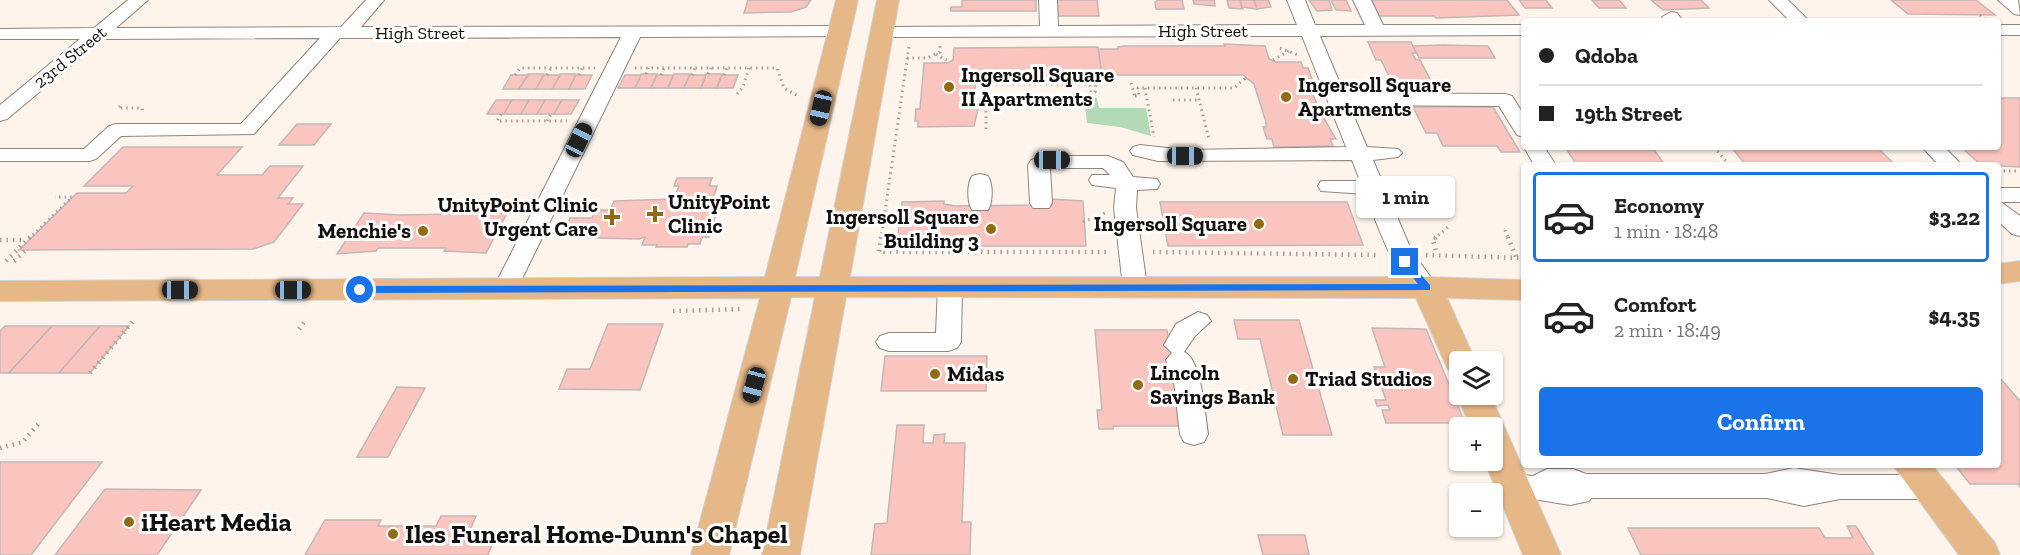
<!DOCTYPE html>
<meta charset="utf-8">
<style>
:root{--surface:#fff;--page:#f2f2f2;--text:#222;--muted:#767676;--line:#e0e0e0;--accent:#1a73e8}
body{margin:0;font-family:"Zilla Slab",serif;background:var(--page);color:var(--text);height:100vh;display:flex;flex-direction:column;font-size:22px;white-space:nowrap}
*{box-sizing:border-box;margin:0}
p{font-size:20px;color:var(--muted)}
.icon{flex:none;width:33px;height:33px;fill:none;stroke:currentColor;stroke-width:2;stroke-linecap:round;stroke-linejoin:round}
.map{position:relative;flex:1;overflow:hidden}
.drawer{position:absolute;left:1521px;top:162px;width:480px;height:306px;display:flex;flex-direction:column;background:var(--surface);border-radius:6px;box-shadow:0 2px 4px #0004}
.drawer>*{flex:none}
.hud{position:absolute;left:1521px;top:18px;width:480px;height:132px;border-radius:6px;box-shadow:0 2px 4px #0004;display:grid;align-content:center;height:132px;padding:0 18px;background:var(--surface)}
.tools{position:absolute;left:1449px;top:351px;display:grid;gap:12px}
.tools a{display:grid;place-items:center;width:54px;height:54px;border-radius:6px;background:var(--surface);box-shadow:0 2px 4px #0004;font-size:30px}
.end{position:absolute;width:27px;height:27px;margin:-14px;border:8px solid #1a73e8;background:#fff;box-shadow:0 0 0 3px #fff}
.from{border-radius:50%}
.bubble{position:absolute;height:42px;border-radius:6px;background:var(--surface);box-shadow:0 2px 4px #0004;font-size:20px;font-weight:700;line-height:42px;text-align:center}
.car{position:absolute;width:18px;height:36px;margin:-18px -9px;border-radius:8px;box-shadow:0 0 4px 2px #0007;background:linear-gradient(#222 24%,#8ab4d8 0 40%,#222 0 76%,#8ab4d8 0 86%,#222 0)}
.hud b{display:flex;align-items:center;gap:21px;height:57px;font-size:22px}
.hud b+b{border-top:2px solid var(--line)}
.hud i{width:15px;height:15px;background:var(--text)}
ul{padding:10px 0 0;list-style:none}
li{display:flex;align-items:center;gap:18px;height:90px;margin:0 12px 9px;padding:0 6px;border:3px solid transparent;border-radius:6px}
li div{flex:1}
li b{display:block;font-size:22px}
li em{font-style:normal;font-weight:700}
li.on{border-color:var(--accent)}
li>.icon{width:54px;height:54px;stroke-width:1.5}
.button{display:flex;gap:12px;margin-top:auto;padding:12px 18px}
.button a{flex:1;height:69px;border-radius:6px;background:var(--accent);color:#fff;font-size:24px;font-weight:700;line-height:69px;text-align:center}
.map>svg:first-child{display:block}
</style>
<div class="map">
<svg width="2020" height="555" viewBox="0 0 2020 555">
<rect width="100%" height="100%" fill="#fef4ec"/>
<path fill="#b3d9b7" d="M1084,98H1097L1099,108H1146L1151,136L1120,127L1087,123Z"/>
<g fill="#fac5bf" stroke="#c4b7b6" stroke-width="1.5">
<path d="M748,0H811L806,7L791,12L744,13Z"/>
<path d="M962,0H1036V11H951V7H962Z"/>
<path d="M1054,0H1097L1099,16H1055Z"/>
<path d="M1158,0H1182L1184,9H1156L1155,2Z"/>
<path d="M1193,0H1214L1215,6L1194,4Z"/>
<path d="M1227,0H1240L1243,9L1229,8Z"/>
<path d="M1240,0H1254L1257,9L1242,7Z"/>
<path d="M1254,0H1268L1271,7L1257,9Z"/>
<path d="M1309,0H1329L1332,10L1317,11Z"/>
<path d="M1331,0H1346L1351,11L1336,10Z"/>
<path d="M1372,0H1507L1519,15L1436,18L1434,16H1379Z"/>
<path d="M1519,0H1546L1552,8H1525Z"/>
<path d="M1592,0H1619L1626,8H1599Z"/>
<path d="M1651,0H1701L1709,8L1663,10Z"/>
<path d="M1891,0H1976L1995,15L1908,14Z"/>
<path d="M1368,42H1411L1416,53H1412L1416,60H1420L1431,81H1419L1423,89H1395L1381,60H1376Z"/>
<path d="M1224,44L1265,46L1269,59L1276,62H1301L1303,68H1308L1312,79H1309V84L1319,110L1336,139H1330L1333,146L1274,147L1272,139H1267L1263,127H1266V122L1254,84L1243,75H1101L1098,49H1118V47L1124,46H1225Z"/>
<path d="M1443,45L1488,46L1495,58H1419L1413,46Z"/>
<path d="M1098,47L1102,76H983L977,79L975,85V105L978,109L974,126L918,127V121H915L916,109H920L924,63H948L953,60L954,48Z"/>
<path d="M528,74H544L536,89H519Z"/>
<path d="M560,74H576L569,89H552Z"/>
<path d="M641,74H657L651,88H635Z"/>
<path d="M674,74H690L684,88H668Z"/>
<path d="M706,74H722L717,88H701Z"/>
<path d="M511,75H528L519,89H503Z"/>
<path d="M544,75H560L552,89H536Z"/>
<path d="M576,75H592L585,89H569Z"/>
<path d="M625,75H641L635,88H618Z"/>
<path d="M657,75H673L668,88H651Z"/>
<path d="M690,75H706L701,88H684Z"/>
<path d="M722,75H738L733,88H717Z"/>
<path d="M1998,98H2020V167L1981,165L1961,147H1998Z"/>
<path d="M496,100H513L504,114H487Z"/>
<path d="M512,100H529L521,114H504Z"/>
<path d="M529,100H546L537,114H521Z"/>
<path d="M545,100H562L554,114H537Z"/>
<path d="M562,100H579L571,114H554Z"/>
<path d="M1413,107H1493L1520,152H1501L1497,146H1443L1437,133H1426Z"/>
<path d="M297,124H331L314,145H279Z"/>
<path d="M123,147H242L217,175H262L270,166H303L278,198H293L288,204H303L274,242L253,249L19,250L77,193H126L133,186H84Z"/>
<path d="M1565,147H1652L1665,165H1577Z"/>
<path d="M1731,147H1877L1895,165L1745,164Z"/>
<path d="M677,178H712L709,186H717L713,198H721L709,237H702L700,244H688L687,247H656L657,245H642L645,237L639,239L561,237L570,218H592L595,210H610L614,201L674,199L679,186H674Z"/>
<path d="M1050,199L1083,201L1086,246H938L911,249L894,238L898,236L899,221H902V202L944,201V204L955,206L1030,205Z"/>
<path d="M1160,202H1347L1363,245L1168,246Z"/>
<path d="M364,213L399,215L507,213L486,253L444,251L446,248H378L376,251L337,254Z"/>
<path d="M1234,320H1299L1332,435H1283L1260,339H1238Z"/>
<path d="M608,324H663L640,390L559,389L567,369H590Z"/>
<path d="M5,326H52L9,373H0V331Z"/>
<path d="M52,326H100L59,373H9Z"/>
<path d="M100,326H129L90,373H59Z"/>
<path d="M1372,328L1426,329L1465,423H1386L1382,410H1390L1388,405L1377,406L1375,400H1386L1374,367H1385Z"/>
<path d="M1095,330H1167L1170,345H1184L1187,360L1183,426H1113V429H1099L1097,410H1102Z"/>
<path d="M885,356H987L986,391H881Z"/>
<path d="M1998,376L2020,401V487L2018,484H1970L1955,465H1998Z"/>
<path d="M397,387L425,388L388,457H357Z"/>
<path d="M897,425H924L923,443H933L934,435L945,434L944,443H965L962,522H971L970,555H871L875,524L887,523Z"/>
<path d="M0,462H102L31,555H0Z"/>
<path d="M105,489L201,490L157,555H55Z"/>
<path d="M441,516H476L465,542H493L488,555H305L325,520H381L378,526H436Z"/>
<path d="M1847,526H1856L1874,555H1641L1628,528H1819L1825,538H1853Z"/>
<path d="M1258,535H1305L1309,555H1263Z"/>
</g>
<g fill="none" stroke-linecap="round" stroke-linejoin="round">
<g stroke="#8f867f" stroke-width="2">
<g id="minor">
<path d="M128,0H148L116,28L341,27L366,0H384L361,27L839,26L848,31L839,36L640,37L517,289L514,295L505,297L496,295L493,289L621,37L340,38L254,134L121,136L96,159L89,161H0V149H84L109,126L116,124H241L320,38L103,39L7,119L0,121V105L80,39H0V29L94,28Z"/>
<path d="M1039,0H1057L1058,26L1297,25L1287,0H1305L1315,25H1365L1353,0H1371L1383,25H1524V35L1320,36L1344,93L1505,94L1512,96L1524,115V137L1517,135L1499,106L1349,105L1367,147L1398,149L1402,153L1398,157L1373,160L1412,252L1438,287L1435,293C1428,295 1422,296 1417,292C1391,269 1378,225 1365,194L1321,191L1318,186L1321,181H1360L1352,160L1158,161L1133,155L1130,151L1133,147L1140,145L1185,150L1346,147L1302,36L882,37L873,32L882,27L1040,26Z"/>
<path d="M1769,0H1788L1809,21H1790Z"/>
<path d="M1998,0H2018L2020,15L2014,14Z"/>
<path d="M1671,12L1677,13L1683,21H1665L1662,17Z"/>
<rect x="1998" y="25" width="22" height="10"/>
<path d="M1524,147H1544L1556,165H1534Z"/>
<path d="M1922,147H1944L1962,165H1939Z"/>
<path d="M1044,156H1108L1123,162L1133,177L1157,179L1160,184L1157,189L1137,190L1136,208L1147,287L1144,293L1135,295L1126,293L1123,287L1114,208L1116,188L1092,185L1089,180L1092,175H1110L1103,168H1050L1052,203L1049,208H1033L1030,203L1028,165L1031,160Z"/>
<path d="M980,174L988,176C993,184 993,202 988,210H972C967,202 967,184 972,176Z"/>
<path d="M1998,188H2020V202H2001L2020,216V236L2012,234L1998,221Z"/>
<path d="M950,279L959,281L962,287L961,342L957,348L948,351H889L880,348L876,342L880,336L889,333H936L938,287L941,281Z"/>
<path d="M1198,312L1207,315L1211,321L1195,336L1184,352C1202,359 1205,416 1208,434L1204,442L1194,445L1184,442L1180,434L1174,381L1166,360L1172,353L1164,345L1176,324Z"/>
<path d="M1794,468L1840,475H1928L1938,479L1943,487L1938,495L1928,499H1840L1804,506L1767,498H1591L1589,501L1570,505L1503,494L1498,486L1503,478L1513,474L1533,476L1547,469H1573L1586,474H1765Z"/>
</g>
</g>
<g stroke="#d4d4d3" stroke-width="2">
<g id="major">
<path d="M836,0H858L795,277H820L877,0H899L850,277H1426L1524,280V300L1447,298L1476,362H1460V374L1448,370L1416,298L846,297L800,555H762L815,297H791L729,555H691L760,298L0,301V281L765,277Z"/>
<path d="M2020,261V281L1998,284V264Z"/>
<path d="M1460,388V394H1490L1561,555H1523L1484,460H1492V428H1471L1456,394Z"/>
<path d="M1893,465H1932L1995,543L2000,555H1959Z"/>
</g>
</g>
<g stroke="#a8a19b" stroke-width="3" stroke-dasharray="1.5 4" stroke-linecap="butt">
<path d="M1980,15L1986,20"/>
<path d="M1280,48L1298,55"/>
<path d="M936,54L950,62"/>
<path d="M907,58H927L940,52V45"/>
<path d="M1273,60L1289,51"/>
<path d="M635,68H777L784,88L800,97"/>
<path d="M646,74L648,68"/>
<path d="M708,74L711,68"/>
<path d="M515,75L520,68H595"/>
<path d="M547,75L551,68"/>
<path d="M579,75L582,68"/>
<path d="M661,75L664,68"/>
<path d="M692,75L695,68"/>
<path d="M724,75L727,68"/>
<path d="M980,78L986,84"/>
<path d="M1131,83L1135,96"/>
<path d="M1145,88L1154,137"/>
<path d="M1196,88L1209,139"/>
<path d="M737,94L743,87L749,68"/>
<path d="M1135,96H1139L1138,88H1234L1247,77"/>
<path d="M1173,100H1199"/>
<path d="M120,106L118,108H142L143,114"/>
<path d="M501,114L497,121H567"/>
<path d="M547,121L551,114"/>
<path d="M986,129V84H1086L1090,86L1091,92H1095L1096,83"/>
<path d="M1714,147L1729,165"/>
<path d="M1998,171H2020"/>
<path d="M1083,222L1105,213"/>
<path d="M1505,230L1509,239"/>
<path d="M29,239L72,197H55"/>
<path d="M881,239L909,46"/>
<path d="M1434,239L1448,227"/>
</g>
<g stroke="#a8a19b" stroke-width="4.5" stroke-dasharray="1.5 5" stroke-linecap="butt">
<path d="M881,237L879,252H1109"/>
<path d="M1436,237L1433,240L1437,255"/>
<path d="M1508,237L1516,257"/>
<path d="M0,240H26"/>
<path d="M1153,252L1379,255"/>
<path d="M1426,255L1524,258"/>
<path d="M6,261L30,237"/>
<path d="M14,261L26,250"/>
<path d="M673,311L743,309"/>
<path d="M299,329L306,320"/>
<path d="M90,373L134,320"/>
<path d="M0,448L23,442L40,422"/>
</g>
<use href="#minor" fill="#fff" fill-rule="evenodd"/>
<use href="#major" fill="#e6b787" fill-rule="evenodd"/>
</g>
<path fill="#1a73e8" d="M1402,260H1408L1430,285V290L360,293L355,290L360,286L1418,284L1402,264Z"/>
<g fill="#936a13" stroke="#fff" stroke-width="2">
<circle cx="949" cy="87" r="6"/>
<circle cx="1286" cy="97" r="6"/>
<path d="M652 205h6v6h6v6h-6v6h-6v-6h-6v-6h6z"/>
<path d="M609 208h6v6h6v6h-6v6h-6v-6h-6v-6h6z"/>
<circle cx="1259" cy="224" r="6"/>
<circle cx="991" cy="229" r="6"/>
<circle cx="423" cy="231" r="6"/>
<circle cx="935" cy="374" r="6"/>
<circle cx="1293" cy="379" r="6"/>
<circle cx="1138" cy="385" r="6"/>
<circle cx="129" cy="522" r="6"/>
<circle cx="393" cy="534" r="6"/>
</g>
<g text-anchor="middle" stroke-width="6" stroke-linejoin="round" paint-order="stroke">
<g font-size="18" fill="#120e0c" stroke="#fff">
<text x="1203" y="37">High Street</text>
<text x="420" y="39">High Street</text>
<text transform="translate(70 57) rotate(-39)" y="6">23rd Street</text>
</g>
<g font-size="21" font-weight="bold" fill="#120e0c" stroke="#fff" text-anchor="start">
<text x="961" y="82">Ingersoll Square<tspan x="961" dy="24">II Apartments</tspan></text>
<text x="1298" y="92">Ingersoll Square<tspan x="1298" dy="24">Apartments</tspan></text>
<text x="668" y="209">UnityPoint<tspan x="668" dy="24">Clinic</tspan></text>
<text x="598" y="212" text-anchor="end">UnityPoint Clinic<tspan x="598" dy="24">Urgent Care</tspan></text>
<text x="979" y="224" text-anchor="end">Ingersoll Square<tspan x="979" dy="24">Building 3</tspan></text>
<text x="1247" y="231" text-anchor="end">Ingersoll Square</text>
<text x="411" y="238" text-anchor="end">Menchie's</text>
<text x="1150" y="380">Lincoln<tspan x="1150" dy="24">Savings Bank</tspan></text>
<text x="947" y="381">Midas</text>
<text x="1305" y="386">Triad Studios</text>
</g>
<g font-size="26" font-weight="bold" fill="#120e0c" stroke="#fff" text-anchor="start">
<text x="141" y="531">iHeart Media</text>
<text x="405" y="543">Iles Funeral Home-Dunn's Chapel</text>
</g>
</g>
</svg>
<div class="tools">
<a><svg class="icon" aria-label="layers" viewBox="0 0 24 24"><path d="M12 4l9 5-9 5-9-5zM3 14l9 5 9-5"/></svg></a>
<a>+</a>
<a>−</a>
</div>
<i class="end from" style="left:360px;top:290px"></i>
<i class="end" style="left:1405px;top:262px"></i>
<div class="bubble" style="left:1356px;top:176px;width:99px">1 min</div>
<i class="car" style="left:821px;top:108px;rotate:193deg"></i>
<i class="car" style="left:579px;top:140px;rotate:26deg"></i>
<i class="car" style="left:1185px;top:156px;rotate:90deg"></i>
<i class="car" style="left:1052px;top:160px;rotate:90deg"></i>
<i class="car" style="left:180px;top:290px;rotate:90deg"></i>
<i class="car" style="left:293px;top:290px;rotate:90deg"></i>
<i class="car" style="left:754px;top:385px;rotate:195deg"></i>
<div class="hud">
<b><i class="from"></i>Qdoba</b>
<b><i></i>19th Street</b>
</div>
<section class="drawer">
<ul>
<li class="on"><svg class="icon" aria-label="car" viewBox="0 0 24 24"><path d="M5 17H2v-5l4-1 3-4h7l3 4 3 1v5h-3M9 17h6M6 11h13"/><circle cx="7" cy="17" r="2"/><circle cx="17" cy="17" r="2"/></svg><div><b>Economy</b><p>1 min · 18:48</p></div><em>$3.22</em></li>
<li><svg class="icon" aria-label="car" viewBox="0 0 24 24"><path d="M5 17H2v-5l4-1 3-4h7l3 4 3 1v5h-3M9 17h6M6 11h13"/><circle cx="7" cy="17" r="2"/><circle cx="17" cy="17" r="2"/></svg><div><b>Comfort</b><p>2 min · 18:49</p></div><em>$4.35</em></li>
</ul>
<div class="button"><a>Confirm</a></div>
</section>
</div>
